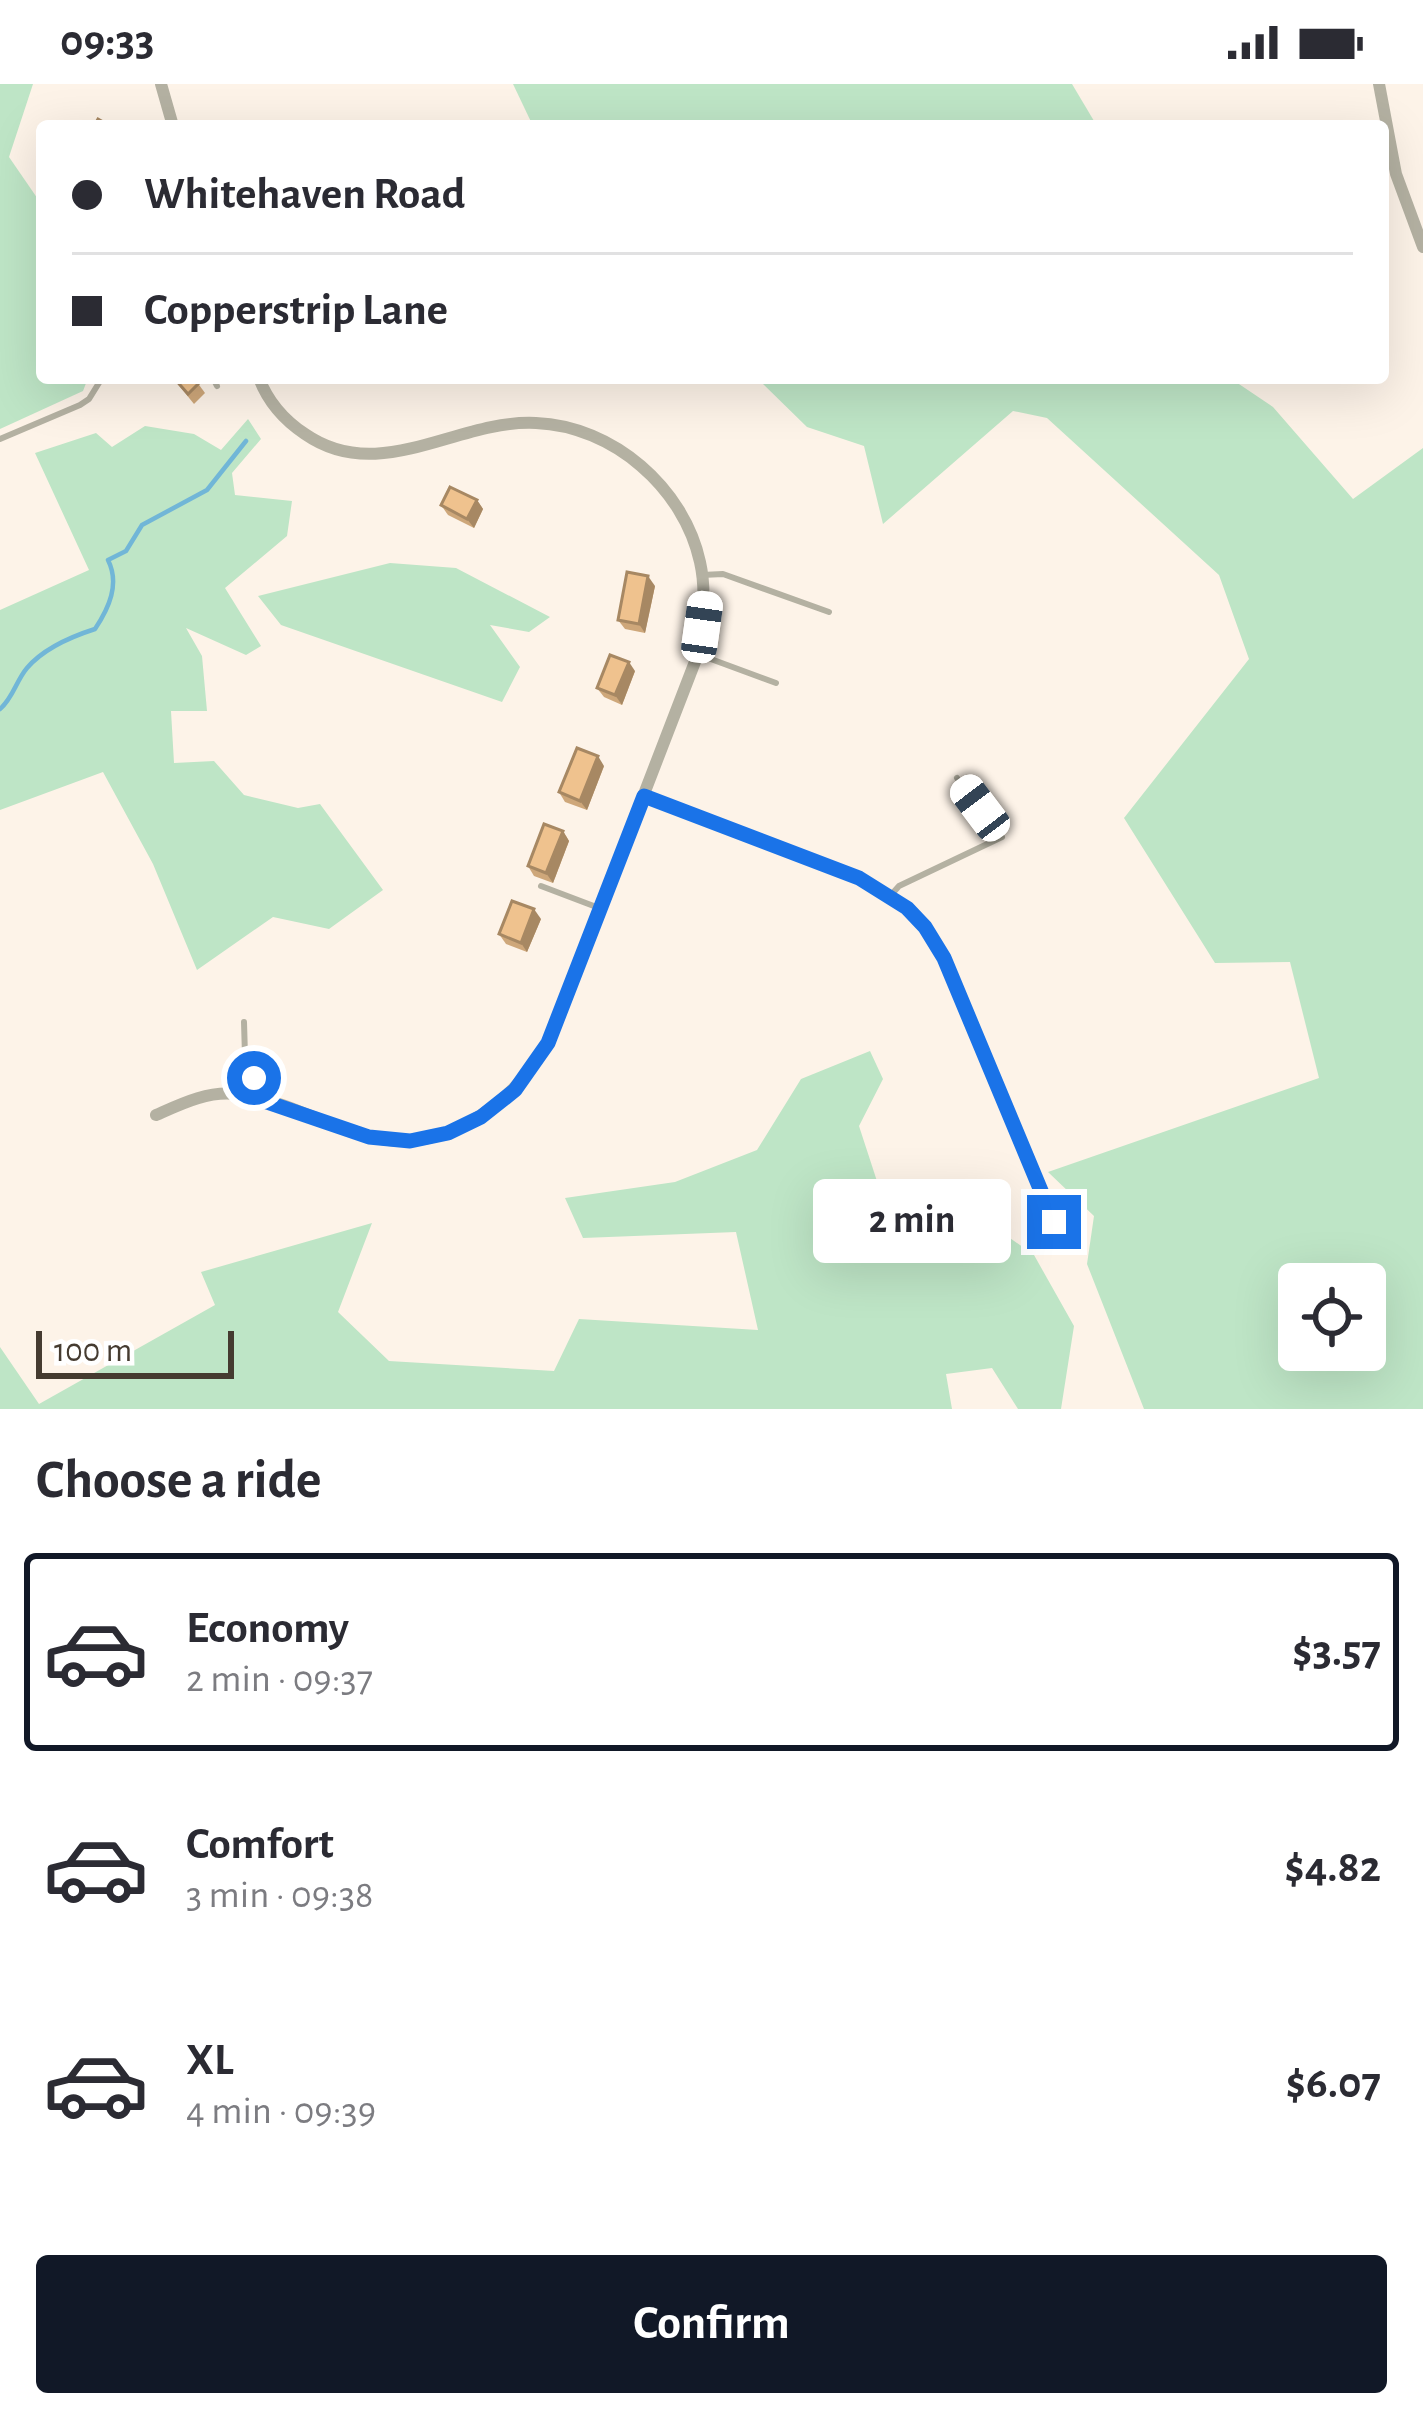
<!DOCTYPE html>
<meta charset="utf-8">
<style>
:root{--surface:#fff;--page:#f7f7f7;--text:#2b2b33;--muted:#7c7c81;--line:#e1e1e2;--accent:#111827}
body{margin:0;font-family:"Alegreya Sans",sans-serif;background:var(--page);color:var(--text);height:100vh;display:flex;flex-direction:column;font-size:45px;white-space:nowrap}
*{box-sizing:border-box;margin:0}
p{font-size:39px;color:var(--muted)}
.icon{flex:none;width:66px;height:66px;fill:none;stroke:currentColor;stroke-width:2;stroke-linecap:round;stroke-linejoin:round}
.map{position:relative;height:1325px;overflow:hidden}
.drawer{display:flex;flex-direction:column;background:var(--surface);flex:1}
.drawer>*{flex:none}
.top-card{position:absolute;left:36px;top:36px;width:1353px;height:264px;border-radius:12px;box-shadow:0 12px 48px #0002;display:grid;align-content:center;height:264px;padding:0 36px;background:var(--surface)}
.buttons{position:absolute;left:1278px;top:1179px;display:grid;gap:24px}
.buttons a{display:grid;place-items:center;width:108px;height:108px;border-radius:12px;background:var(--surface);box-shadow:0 12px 48px #0002;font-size:60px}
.scale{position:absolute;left:36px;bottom:30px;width:198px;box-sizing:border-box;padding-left:12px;border:6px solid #453b30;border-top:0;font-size:33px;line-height:42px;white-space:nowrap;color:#453b30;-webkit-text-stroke:9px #fff;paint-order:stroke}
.end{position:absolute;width:54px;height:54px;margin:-27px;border:15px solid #1a73e8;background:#fff;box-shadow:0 0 0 6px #fff}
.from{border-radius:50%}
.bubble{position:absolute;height:84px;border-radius:12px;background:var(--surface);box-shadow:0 12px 48px #0002;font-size:39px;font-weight:700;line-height:84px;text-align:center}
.car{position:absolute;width:36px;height:72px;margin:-36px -18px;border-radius:15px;box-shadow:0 0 9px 3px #0007;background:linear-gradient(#fff 24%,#345 0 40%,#fff 0 76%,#345 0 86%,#fff 0)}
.top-card b{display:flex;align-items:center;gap:42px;height:114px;font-size:45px}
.top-card b+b{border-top:3px solid var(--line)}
.top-card i{width:30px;height:30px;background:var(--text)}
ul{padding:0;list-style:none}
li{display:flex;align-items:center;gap:36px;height:198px;margin:0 24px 18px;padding:0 12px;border:6px solid transparent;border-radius:12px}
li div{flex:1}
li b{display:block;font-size:45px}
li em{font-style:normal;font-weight:700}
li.selected{border-color:var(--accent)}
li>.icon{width:108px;height:108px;stroke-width:1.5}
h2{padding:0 36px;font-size:54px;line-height:144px}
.cta{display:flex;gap:24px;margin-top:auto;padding:24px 36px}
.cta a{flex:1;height:138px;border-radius:12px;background:var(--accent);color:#fff;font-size:48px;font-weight:700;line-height:138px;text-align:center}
.status{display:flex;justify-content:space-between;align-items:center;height:84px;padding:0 60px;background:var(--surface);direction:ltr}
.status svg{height:33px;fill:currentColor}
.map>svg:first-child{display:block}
</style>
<div class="status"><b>09:33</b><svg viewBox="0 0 49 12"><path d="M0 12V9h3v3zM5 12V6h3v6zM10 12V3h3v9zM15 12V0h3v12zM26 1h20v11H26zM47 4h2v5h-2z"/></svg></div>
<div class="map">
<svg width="1423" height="1325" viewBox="0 0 1423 1325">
<rect width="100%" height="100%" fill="#fdf3e8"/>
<g fill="#bee5c6" fill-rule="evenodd">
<path d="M0,0H33L9,73L42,121V294H88L83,307L0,345Z"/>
<path d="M513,0H1072L1097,42H533Z"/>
<path d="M757,294H1230L1273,323L1353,415L1423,364V1325H1144L1087,1180L1094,1132L1048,1088L1319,994L1290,878L1215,879L1124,734L1249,575L1219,491L1047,334L1013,327L883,440L864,362L807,343ZM1299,1200H1365V1266H1299Z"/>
<path d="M248,335L261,355L232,389L235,411L292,417L287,452L225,504L261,562L246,571L186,544L202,572L207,627H171L174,679L214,677L244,711L298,724L320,720L383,806L329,845L273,833L197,886L153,780L103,688L0,726V526L89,486L35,369L96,349L112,363L145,342L194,350L221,366Z"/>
<path d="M390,479L456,484L550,533L529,548L490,541L520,583L502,618L281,541L258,512Z"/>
<path d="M870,967L883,995L859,1042L889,1134L997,1124L1007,1152L1034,1171L1074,1242L1061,1325H1018L992,1284L946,1290L952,1325H0V1263L39,1320L215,1221L201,1188L372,1139L338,1228L389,1277L554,1287L579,1235L758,1246L736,1148L583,1154L565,1114L675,1098L757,1066L801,995Z"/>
</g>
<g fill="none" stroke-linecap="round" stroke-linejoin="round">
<path stroke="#71b6d7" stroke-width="4.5" d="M0,625C13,614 16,597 27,584C44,564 70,553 95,545C109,524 120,500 108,476L126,467L142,441L207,406L246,357"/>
<g stroke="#b4b1a2" stroke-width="6">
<path d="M213,294L217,302"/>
<path d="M0,355L80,321L89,315L102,294"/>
<path d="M702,491L723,490L829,528"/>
<path d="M700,571L776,599"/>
<path d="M541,802L599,824"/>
<path d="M891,811L899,802L1002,753L957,694"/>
<path d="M244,938L245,972L254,994L253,1010"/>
</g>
<g stroke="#b4b1a2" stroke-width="12">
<path d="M161,0L173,42"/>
<path d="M1379,0L1396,90L1423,163"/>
<path d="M643,712L859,794L907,824L925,843L944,874L1054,1138"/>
<path d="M156,1031C181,1020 207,1007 235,1010C281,1014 321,1040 366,1052C442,1073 511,1022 548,959L698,570C702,539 707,509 700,478C684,404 613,342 536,339C456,335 380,402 305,350C284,336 268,318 259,294"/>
</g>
</g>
<g fill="#cea77a">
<path d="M173,294H194L205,309L194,320Z"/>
<path d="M477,416L483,425L474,444L448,431L441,421Z"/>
<path d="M655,502L645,549L625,545L618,536Z"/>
<path d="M635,587L622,621L604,613L597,604Z"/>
<path d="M604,682L587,726L565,718L559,708Z"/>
<path d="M563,747L569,757L553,799L534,792L528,782Z"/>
<path d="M541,835L527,868L506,860L499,850Z"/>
</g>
<g fill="#a78863">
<path d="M477,416L483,425L474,444L467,435Z"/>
<path d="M648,492L655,502L645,549L639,540Z"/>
<path d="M629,578L635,587L622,621L615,611Z"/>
<path d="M598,672L604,682L587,726L580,717Z"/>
<path d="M563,747L569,757L553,799L546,789Z"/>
<path d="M534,825L541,835L527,868L521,859Z"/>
</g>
<g fill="#efc28e" stroke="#a78863" stroke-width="3">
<path d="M98,35L110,42H94Z"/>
<path d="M174,294H194L198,300L188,310Z"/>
<path d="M450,403L477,416L467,435L441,421Z"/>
<path d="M627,488L648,492L639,540L618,536Z"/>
<path d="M610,571L629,578L615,611L597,604Z"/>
<path d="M577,664L598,672L580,717L559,708Z"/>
<path d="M544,740L563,747L546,789L528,782Z"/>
<path d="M512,817L534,825L521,859L499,850Z"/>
</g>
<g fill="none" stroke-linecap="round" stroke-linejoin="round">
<path stroke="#1a73e8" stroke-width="15" d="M254,994L252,1013L369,1053L410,1057L448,1049L481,1033L515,1006L548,959L644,712L859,794L907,824L925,843L944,874L1054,1138"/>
</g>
</svg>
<div class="buttons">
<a><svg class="icon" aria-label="locate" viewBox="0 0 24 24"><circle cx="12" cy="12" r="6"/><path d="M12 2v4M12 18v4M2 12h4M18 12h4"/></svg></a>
</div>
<div class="scale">100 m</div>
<i class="end from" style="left:254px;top:994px"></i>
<i class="end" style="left:1054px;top:1138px"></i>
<div class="bubble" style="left:813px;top:1095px;width:198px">2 min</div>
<i class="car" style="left:702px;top:543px;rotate:8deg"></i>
<i class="car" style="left:980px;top:724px;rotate:323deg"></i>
<div class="top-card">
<b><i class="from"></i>Whitehaven Road</b>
<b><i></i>Copperstrip Lane</b>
</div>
</div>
<section class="drawer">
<h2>Choose a ride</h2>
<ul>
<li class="selected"><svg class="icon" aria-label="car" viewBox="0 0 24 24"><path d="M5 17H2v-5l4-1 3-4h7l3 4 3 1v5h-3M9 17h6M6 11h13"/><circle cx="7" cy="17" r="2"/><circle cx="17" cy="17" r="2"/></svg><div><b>Economy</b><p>2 min · 09:37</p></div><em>$3.57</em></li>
<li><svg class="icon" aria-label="car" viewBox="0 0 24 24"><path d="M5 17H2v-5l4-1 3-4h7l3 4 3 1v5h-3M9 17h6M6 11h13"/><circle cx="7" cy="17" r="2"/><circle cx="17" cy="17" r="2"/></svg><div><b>Comfort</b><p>3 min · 09:38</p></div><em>$4.82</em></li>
<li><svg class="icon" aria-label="car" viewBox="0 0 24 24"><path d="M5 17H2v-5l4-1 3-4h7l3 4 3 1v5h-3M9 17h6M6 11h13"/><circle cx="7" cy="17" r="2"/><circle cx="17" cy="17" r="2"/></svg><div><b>XL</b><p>4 min · 09:39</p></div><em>$6.07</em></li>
</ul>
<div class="cta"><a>Confirm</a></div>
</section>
